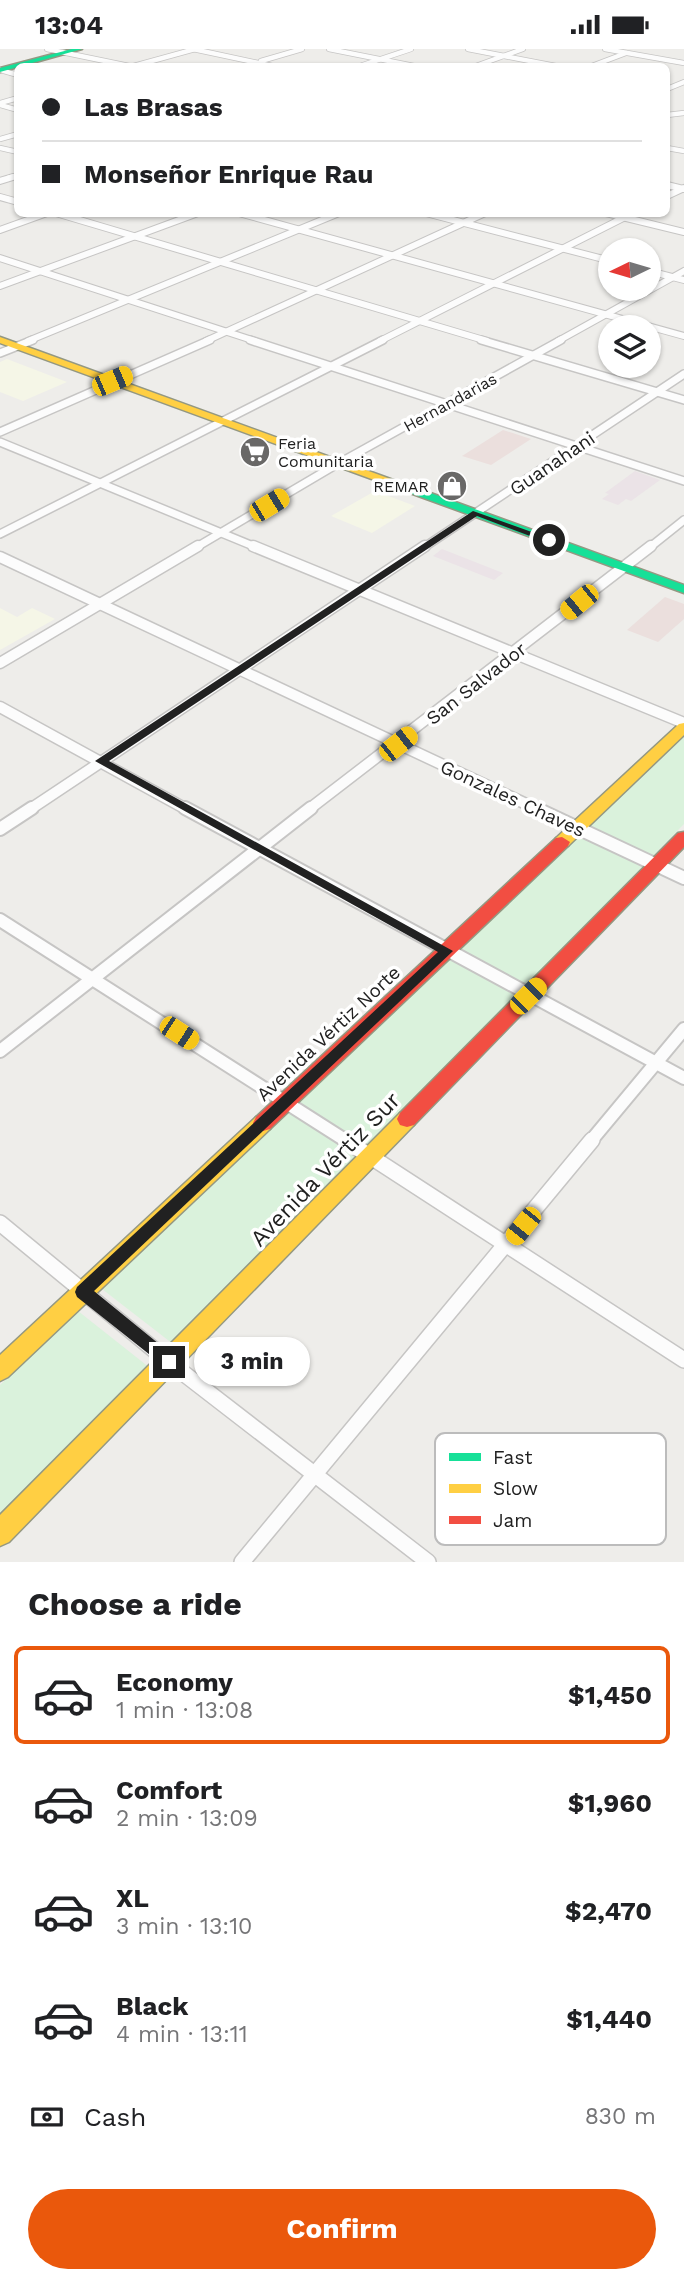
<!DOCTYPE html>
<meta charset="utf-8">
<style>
:root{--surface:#fff;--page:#f6f6f6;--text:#202124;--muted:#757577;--line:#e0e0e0;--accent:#ea580c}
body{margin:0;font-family:"Work Sans",sans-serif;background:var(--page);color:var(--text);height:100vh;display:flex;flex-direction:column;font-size:26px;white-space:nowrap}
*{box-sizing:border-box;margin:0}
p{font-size:23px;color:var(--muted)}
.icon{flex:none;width:38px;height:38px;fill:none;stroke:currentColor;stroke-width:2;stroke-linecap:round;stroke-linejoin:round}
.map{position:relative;height:1513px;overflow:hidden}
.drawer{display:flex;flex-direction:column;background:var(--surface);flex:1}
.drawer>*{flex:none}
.top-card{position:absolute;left:14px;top:14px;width:656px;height:154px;border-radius:10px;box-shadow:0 2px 5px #0004;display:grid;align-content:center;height:154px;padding:0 28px;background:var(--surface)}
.needle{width:46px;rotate:265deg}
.tools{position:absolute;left:598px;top:189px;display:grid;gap:14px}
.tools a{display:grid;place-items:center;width:63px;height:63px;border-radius:50%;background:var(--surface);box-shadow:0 2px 5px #0004;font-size:35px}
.end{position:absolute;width:32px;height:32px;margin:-16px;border:9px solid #212121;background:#fff;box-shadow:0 0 0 4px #fff}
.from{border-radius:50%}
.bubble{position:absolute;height:49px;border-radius:24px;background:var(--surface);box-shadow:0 2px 5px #0004;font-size:23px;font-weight:700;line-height:49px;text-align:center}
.car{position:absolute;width:21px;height:42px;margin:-21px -10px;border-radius:9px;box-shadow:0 0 5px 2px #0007;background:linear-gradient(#f5c518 24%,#345 0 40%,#f5c518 0 76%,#345 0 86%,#f5c518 0)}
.top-card b{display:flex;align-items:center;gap:24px;height:66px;font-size:26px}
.top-card b+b{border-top:2px solid var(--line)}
.top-card i{width:18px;height:18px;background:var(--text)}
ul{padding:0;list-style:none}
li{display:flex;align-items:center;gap:21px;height:98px;margin:0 14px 10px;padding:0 14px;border:4px solid transparent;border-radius:10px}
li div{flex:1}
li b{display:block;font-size:26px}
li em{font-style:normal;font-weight:700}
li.on{border-color:var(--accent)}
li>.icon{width:63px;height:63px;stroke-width:1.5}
h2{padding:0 28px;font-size:32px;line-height:84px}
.pay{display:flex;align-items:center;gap:18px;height:77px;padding:0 28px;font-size:26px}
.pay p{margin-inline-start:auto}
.button{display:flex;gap:14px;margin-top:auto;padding:14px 28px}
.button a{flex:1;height:80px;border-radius:42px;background:var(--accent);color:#fff;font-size:28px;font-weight:700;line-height:80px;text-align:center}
.status{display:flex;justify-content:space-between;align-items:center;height:49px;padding:0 35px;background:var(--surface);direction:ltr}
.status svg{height:19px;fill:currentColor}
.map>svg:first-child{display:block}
</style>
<div class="status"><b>13:04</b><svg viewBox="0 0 49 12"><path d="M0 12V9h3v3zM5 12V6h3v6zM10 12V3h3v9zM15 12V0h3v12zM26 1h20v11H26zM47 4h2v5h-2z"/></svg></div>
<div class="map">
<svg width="684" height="1513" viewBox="0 0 684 1513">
<rect width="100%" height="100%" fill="#eeedea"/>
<g fill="#ebdfdd">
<path d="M503,381L531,390L491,416L462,407Z"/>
<path d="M665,548L684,555V570L658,593L627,581Z"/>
</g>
<g fill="#ebe3e7">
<path d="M635,422L660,431L631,452L626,450L618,456L602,450L609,445L605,444Z"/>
<path d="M442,500L503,524L494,531L433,507Z"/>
</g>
<g fill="#f5f6e7">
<path d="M7,310L67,333L23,352L0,343V313Z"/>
<path d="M375,442L415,457L372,484L331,467Z"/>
<path d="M0,559L17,568L32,559L55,570L0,601Z"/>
</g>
<g fill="#daf2dc">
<path d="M684,688V775L173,1295L102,1240Z"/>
<path d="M78,1262L150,1319L0,1470V1336Z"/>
</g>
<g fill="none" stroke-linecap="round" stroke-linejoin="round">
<g stroke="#c6c5c4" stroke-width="6">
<g id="street-far5">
<path d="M47,0L134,18"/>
<path d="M193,0L277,18"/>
<path d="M329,0L419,18"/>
<path d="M468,0L561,18"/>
<path d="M605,0L684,14"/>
<path d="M261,12L302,0"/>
<path d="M130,18L195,0"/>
<path d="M357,18L411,0"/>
<path d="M473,18L523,0"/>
<path d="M589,18L626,4"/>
<path d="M0,21L18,26"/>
<path d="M667,40L684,33"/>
<path d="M0,54L18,49"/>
<path d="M0,56L18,61"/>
<path d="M667,66L684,64"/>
<path d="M0,90L18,85"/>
<path d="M0,99L18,103"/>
<path d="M667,99L684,102"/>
<path d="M8,129L18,126"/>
</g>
</g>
<g stroke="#c6c5c4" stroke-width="8">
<g id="street-far4">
<path d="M0,132L13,128"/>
<path d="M667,136L684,140"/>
<path d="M667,147L684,139"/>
<path d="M0,148L18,153"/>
<path d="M56,164L487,292"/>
<path d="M239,164L684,287"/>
<path d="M426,164L611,212"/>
<path d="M606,164L684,183"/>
<path d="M0,181L47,164"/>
<path d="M0,209L255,292"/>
<path d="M649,222L684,231"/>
<path d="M0,237L198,164"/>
<path d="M28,292L339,164"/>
<path d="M206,292L485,164"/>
<path d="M380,292L633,164"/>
<path d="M558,292L684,222"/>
</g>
</g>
<g stroke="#c6c5c4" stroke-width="10">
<g id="street-far3">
<path d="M250,291L684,432"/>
<path d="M481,291L684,351"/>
<path d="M0,304L33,291"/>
<path d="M0,383L210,291"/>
<path d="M0,393L258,499"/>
<path d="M0,485L383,291"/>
<path d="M195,499L339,414L561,291"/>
<path d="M423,499L684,325"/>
<path d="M649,499L684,471"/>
</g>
</g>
<g stroke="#c6c5c4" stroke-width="13">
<g id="street-far2">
<path d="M253,497L684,674"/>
<path d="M0,508L539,761"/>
<path d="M0,614L198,497"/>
<path d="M0,658L188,761"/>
<path d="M29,761L425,497"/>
<path d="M308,761L651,497"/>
</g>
</g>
<g stroke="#c6c5c4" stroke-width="16">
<g id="street-far1">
<path d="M185,759L684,1029"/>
<path d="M535,759L684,829"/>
<path d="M0,780L32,759"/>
<path d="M0,871L348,1093"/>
<path d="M0,1002L311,759"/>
<path d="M590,1093L684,980"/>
</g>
</g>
<g stroke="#c6c5c4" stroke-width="18">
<g id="street">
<path d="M345,1091L684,1311"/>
<path d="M0,1174L169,1313L428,1513"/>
<path d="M242,1513L592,1091"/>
</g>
</g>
<g stroke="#949882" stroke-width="3">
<g id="fast">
<path d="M72,0H82L0,23V19Z"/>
<path d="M403,434L684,536V544L399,440V436Z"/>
</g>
</g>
<g stroke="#949882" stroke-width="3">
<g id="slow">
<path d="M0,288L407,436L409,438L407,440H399L0,294Z"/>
<path d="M684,674V686L568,797H556L554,793L556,789L679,675Z"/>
<path d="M407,1062L414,1064L417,1070L414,1076L9,1493L0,1497V1466L400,1064Z"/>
<path d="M263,1066L270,1068L273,1074L270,1080L8,1328L0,1332V1306L256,1068Z"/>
</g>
</g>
<g stroke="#949882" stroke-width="3">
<g id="jam">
<path d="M684,783V798L414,1076L407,1078L400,1076L397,1070L400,1064L678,784Z"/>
<path d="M562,788L570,793L568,797L270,1080L263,1082L256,1080L253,1074L256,1068L556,789Z"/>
</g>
</g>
<use href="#street-far5" stroke="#fcfcfc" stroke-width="4.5"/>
<use href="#street-far4" stroke="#fcfcfc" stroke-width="6"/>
<use href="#street-far3" stroke="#fcfcfc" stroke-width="7"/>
<use href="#street-far2" stroke="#fcfcfc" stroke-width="10"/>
<use href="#street-far1" stroke="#fcfcfc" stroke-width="12"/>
<use href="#street" stroke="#fcfcfc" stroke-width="15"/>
<use href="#fast" fill="#16e098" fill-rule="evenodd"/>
<use href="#slow" fill="#ffcf43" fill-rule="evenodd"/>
<use href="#jam" fill="#f24e42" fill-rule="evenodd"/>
</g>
<path fill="#212121" d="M473,462L554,491L546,493L477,467L109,712L453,902L94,1242L175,1308L177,1313L175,1318L169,1321L77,1248L75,1243L77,1238L438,903L95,712Z"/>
<defs>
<g id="supermarket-disc" transform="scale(1.575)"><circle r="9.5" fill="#696867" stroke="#fff"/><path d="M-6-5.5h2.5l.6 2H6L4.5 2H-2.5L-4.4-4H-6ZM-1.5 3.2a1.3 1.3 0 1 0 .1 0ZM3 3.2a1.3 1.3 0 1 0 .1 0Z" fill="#fff"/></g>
<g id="shop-disc" transform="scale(1.575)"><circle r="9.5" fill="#696867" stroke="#fff"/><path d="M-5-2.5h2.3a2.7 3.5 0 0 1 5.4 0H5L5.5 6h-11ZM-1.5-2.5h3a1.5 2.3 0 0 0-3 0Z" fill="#fff"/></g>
</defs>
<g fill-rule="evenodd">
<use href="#supermarket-disc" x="255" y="403"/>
<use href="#shop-disc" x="452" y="437"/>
</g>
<g text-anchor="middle" stroke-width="7" stroke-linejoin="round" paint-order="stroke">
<g font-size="16" fill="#212121" stroke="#fff">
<text transform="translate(450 353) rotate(-29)" y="6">Hernandarias</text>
</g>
<g font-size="16" fill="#212121" stroke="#fff" text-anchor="start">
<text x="278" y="400">Feria<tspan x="278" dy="18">Comunitaria</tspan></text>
<text x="429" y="443" text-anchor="end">REMAR</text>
</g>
<g font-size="19" fill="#212121" stroke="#fff">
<text transform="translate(552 414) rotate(-34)" y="7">Guanahani</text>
<text transform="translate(476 634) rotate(-38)" y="7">San Salvador</text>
<text transform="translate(513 749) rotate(25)" y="7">Gonzales Chaves</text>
<text transform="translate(328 984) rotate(-43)" y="7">Avenida Vértiz Norte</text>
</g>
<g font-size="23" fill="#212121" stroke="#fff">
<text transform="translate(325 1120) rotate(-46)" y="8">Avenida Vértiz Sur</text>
</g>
</g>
<rect x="435" y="1384" width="231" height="112" rx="10" fill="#fff" stroke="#bcbcbc" stroke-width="2"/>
<rect x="449" y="1404" width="32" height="8" fill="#16e098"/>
<rect x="449" y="1435" width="32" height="9" fill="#ffcf43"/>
<rect x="449" y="1467" width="32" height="8" fill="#f24e42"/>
<g font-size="19" fill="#212121">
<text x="493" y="1415">Fast</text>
<text x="493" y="1446">Slow</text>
<text x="493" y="1478">Jam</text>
</g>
</svg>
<div class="tools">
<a><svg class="needle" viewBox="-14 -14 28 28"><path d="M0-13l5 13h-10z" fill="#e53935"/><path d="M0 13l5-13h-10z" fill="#757577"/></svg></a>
<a><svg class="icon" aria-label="layers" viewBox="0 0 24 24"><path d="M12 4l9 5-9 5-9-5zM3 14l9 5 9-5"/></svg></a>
</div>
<i class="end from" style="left:549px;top:491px"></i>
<i class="end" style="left:169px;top:1313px"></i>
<div class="bubble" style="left:194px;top:1288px;width:116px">3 min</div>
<i class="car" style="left:112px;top:332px;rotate:67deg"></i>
<i class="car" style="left:269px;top:456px;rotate:59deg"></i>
<i class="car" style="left:579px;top:553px;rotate:231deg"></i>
<i class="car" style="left:398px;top:695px;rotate:52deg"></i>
<i class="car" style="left:528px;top:947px;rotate:45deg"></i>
<i class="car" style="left:179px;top:984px;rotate:123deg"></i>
<i class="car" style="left:523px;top:1177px;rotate:219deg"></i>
<div class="top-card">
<b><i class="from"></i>Las Brasas</b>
<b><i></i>Monseñor Enrique Rau</b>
</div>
</div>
<section class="drawer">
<h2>Choose a ride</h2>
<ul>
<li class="on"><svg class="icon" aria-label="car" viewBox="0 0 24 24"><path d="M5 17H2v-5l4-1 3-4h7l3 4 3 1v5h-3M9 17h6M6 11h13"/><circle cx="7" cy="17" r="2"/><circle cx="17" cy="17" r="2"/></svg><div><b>Economy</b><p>1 min · 13:08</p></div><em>$1,450</em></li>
<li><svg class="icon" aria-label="car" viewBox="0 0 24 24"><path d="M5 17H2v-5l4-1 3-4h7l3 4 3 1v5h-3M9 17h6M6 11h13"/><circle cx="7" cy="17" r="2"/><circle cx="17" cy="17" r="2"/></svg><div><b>Comfort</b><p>2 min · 13:09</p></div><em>$1,960</em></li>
<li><svg class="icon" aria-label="car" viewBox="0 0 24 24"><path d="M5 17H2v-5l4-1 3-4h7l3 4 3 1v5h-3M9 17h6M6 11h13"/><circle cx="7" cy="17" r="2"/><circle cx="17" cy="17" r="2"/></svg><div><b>XL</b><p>3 min · 13:10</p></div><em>$2,470</em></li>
<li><svg class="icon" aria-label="car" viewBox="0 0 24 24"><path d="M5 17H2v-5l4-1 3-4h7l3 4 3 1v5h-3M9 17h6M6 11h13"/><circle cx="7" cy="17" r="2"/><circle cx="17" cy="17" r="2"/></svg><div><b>Black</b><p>4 min · 13:11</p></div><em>$1,440</em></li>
</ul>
<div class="pay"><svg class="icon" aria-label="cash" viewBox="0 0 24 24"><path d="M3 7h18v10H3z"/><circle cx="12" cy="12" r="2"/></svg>Cash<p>830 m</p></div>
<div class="button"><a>Confirm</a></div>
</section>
